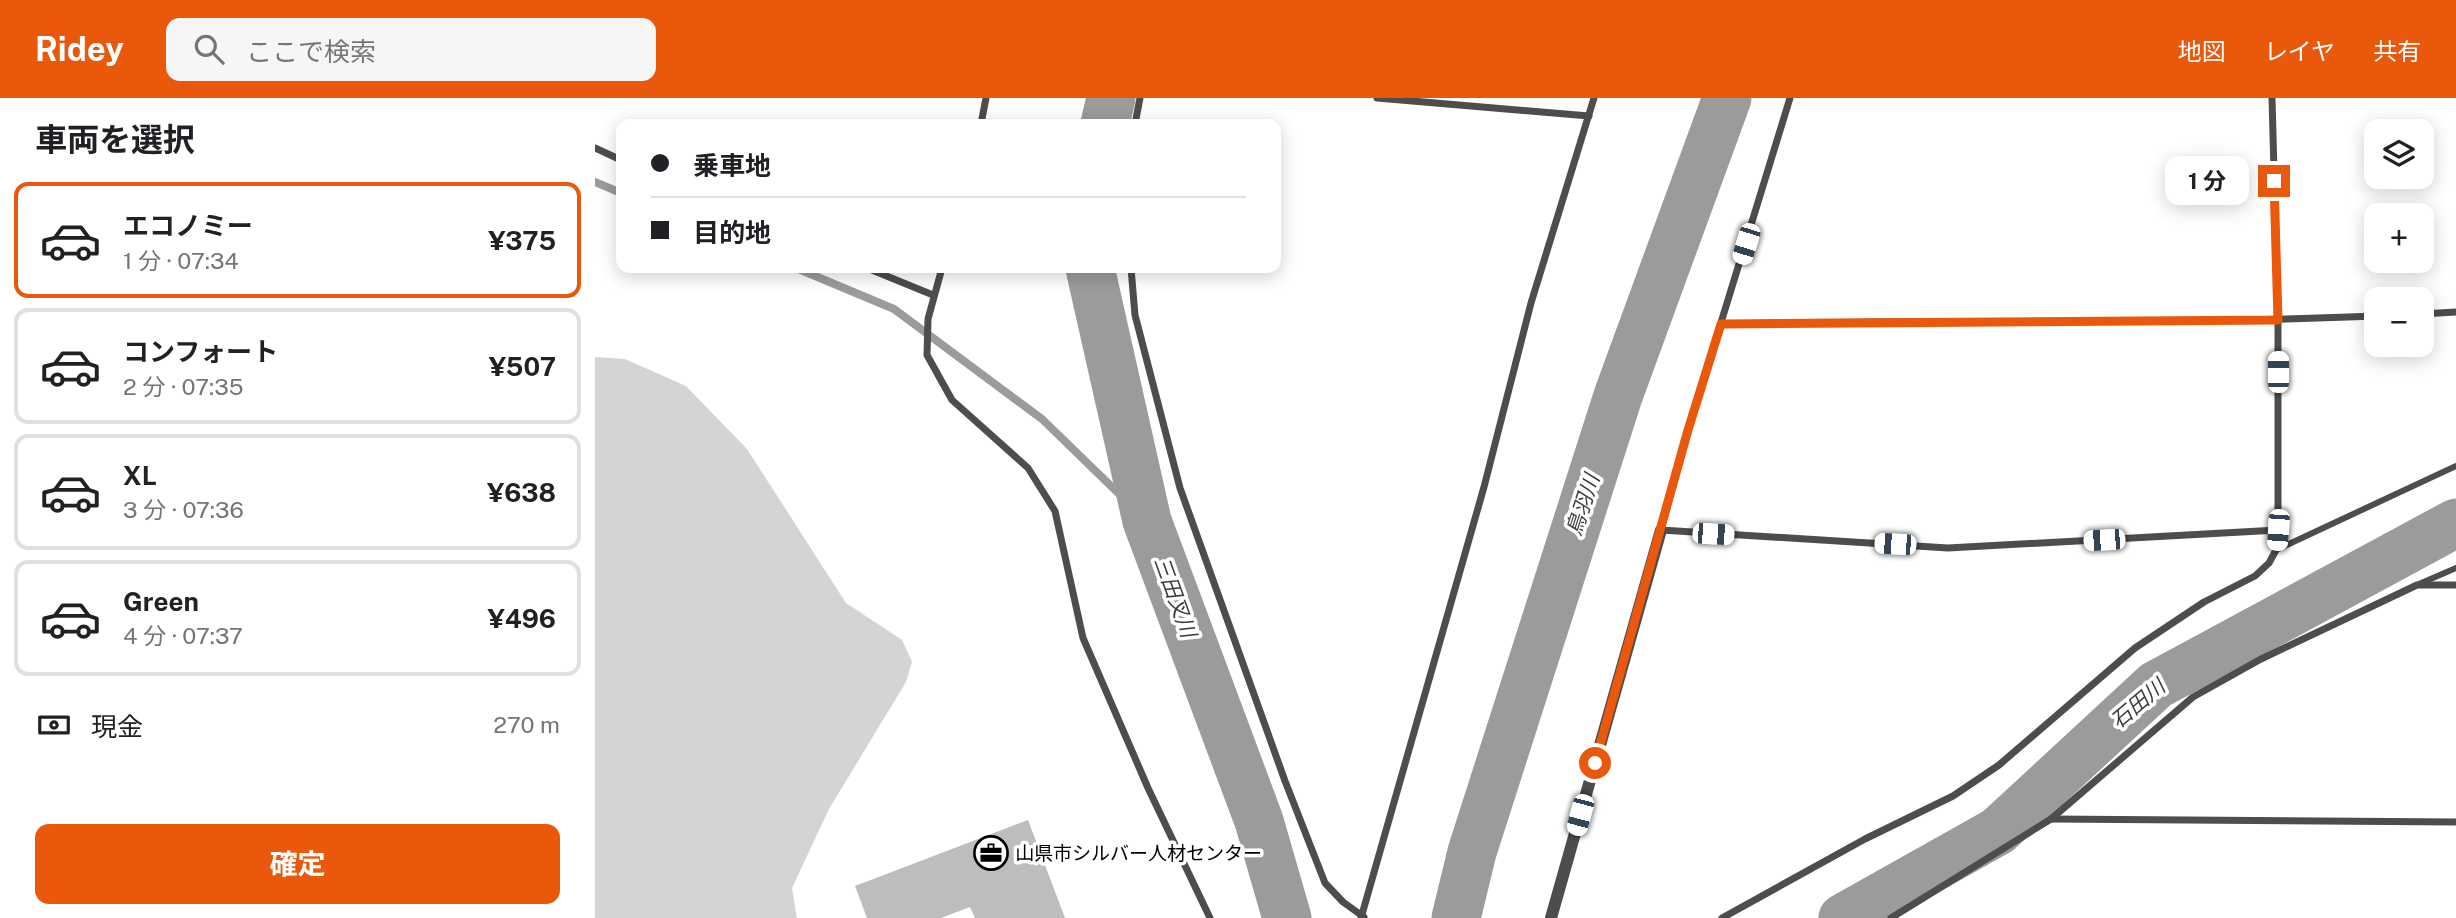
<!DOCTYPE html>
<html lang="ja">
<meta charset="utf-8">
<style>
:root{--surface:#fff;--page:#f6f6f6;--text:#202124;--muted:#757577;--line:#e0e0e0;--accent:#ea580c}
body{margin:0;font-family:"Public Sans","Noto Sans JP",sans-serif;background:var(--page);color:var(--text);height:100vh;display:flex;flex-direction:column;font-size:26px;white-space:nowrap}
*{box-sizing:border-box;margin:0}
p{font-size:23px;color:var(--muted)}
.icon{flex:none;width:38px;height:38px;fill:none;stroke:currentColor;stroke-width:2;stroke-linecap:round;stroke-linejoin:round}
.map{position:relative;flex:1;overflow:hidden}
.drawer{display:flex;flex-direction:column;background:var(--surface);width:595px}
.drawer>*{flex:none}
.guide{position:absolute;left:21px;top:21px;width:665px;height:154px;border-radius:14px;box-shadow:0 4px 18px #0003;display:grid;align-content:center;height:154px;padding:0 35px;background:var(--surface)}
.tools{position:absolute;left:1769px;top:21px;display:grid;gap:14px}
.tools a{display:grid;place-items:center;width:70px;height:70px;border-radius:14px;background:var(--surface);box-shadow:0 4px 18px #0003;font-size:35px}
.end{position:absolute;width:32px;height:32px;margin:-16px;border:9px solid #ea580c;background:#fff;box-shadow:0 0 0 4px #fff}
.from{border-radius:50%}
.bubble{position:absolute;height:49px;border-radius:14px;background:var(--surface);box-shadow:0 4px 18px #0003;font-size:23px;font-weight:700;line-height:49px;text-align:center}
.car{position:absolute;width:21px;height:42px;margin:-21px -10px;border-radius:9px;box-shadow:0 0 5px 2px #0007;background:linear-gradient(#fff 24%,#345 0 40%,#fff 0 76%,#345 0 86%,#fff 0)}
.guide b{display:flex;align-items:center;gap:24px;height:66px;font-size:26px}
.guide b+b{border-top:2px solid var(--line)}
.guide i{width:18px;height:18px;background:var(--text)}
ul{padding:0;list-style:none}
li{display:flex;align-items:center;gap:21px;height:116px;margin:0 14px 10px;padding:0 21px;border:4px solid var(--line);border-radius:14px}
li div{flex:1}
li b{display:block;font-size:26px}
li em{font-style:normal;font-weight:700}
li.current{border-color:var(--accent)}
li>.icon{width:63px;height:63px;stroke-width:1.5}
h2{padding:0 35px;font-size:32px;line-height:84px}
.pay{display:flex;align-items:center;gap:18px;height:77px;padding:0 35px;font-size:26px}
.pay p{margin-inline-start:auto}
.action{display:flex;gap:14px;margin-top:auto;padding:14px 35px}
.action a{flex:1;height:80px;border-radius:14px;background:var(--accent);color:#fff;font-size:28px;font-weight:700;line-height:80px;text-align:center}
header{display:flex;align-items:center;gap:42px;box-sizing:border-box;height:98px;padding:0 35px;background:var(--accent);color:#fff}
header strong{font-size:33px}
nav{display:flex;gap:38px;margin-inline-start:auto;font-size:24px}
.search{width:490px;height:63px;background:var(--page);display:flex;align-items:center;gap:18px;box-sizing:border-box;padding:0 24px;border-radius:14px;color:var(--muted);font-size:26px}
main{display:flex;flex:1;min-height:0}
.map>svg:first-child{display:block}
</style>
<header>
<strong>Ridey</strong>
<div class="search"><svg class="icon" aria-label="search" viewBox="0 0 24 24"><circle cx="10" cy="10" r="6"/><path d="M15 15l6 6"/></svg>ここで検索</div>
<nav><a>地図</a><a>レイヤ</a><a>共有</a></nav>
</header>
<main>
<section class="drawer">
<h2>車両を選択</h2>
<ul>
<li class="current"><svg class="icon" aria-label="car" viewBox="0 0 24 24"><path d="M5 17H2v-5l4-1 3-4h7l3 4 3 1v5h-3M9 17h6M6 11h13"/><circle cx="7" cy="17" r="2"/><circle cx="17" cy="17" r="2"/></svg><div><b>エコノミー</b><p>1 分 · 07:34</p></div><em>¥375</em></li>
<li><svg class="icon" aria-label="car" viewBox="0 0 24 24"><path d="M5 17H2v-5l4-1 3-4h7l3 4 3 1v5h-3M9 17h6M6 11h13"/><circle cx="7" cy="17" r="2"/><circle cx="17" cy="17" r="2"/></svg><div><b>コンフォート</b><p>2 分 · 07:35</p></div><em>¥507</em></li>
<li><svg class="icon" aria-label="car" viewBox="0 0 24 24"><path d="M5 17H2v-5l4-1 3-4h7l3 4 3 1v5h-3M9 17h6M6 11h13"/><circle cx="7" cy="17" r="2"/><circle cx="17" cy="17" r="2"/></svg><div><b>XL</b><p>3 分 · 07:36</p></div><em>¥638</em></li>
<li><svg class="icon" aria-label="car" viewBox="0 0 24 24"><path d="M5 17H2v-5l4-1 3-4h7l3 4 3 1v5h-3M9 17h6M6 11h13"/><circle cx="7" cy="17" r="2"/><circle cx="17" cy="17" r="2"/></svg><div><b>Green</b><p>4 分 · 07:37</p></div><em>¥496</em></li>
</ul>
<div class="pay"><svg class="icon" aria-label="cash" viewBox="0 0 24 24"><path d="M3 7h18v10H3z"/><circle cx="12" cy="12" r="2"/></svg>現金<p>270 m</p></div>
<div class="action"><a>確定</a></div>
</section>
<div class="map">
<svg width="1861" height="820" viewBox="0 0 1861 820">
<rect width="100%" height="100%" fill="#fff"/>
<path fill="#d4d4d4" d="M0,259L30,261L91,288L152,351L251,505L307,542L317,564L311,584L234,711L197,790L202,820H0Z"/>
<g fill="none" stroke-linecap="round" stroke-linejoin="round">
<g stroke="#9b9b9b" stroke-width="8">
<path d="M0,84L26,95"/>
<path d="M201,170L299,211L447,321L552,423"/>
</g>
<g stroke="#9b9b9b" stroke-width="49">
<path d="M510,26L516,0"/>
<path d="M495,170L552,423L664,723L692,820"/>
<path d="M861,820L877,754L1023,298L1132,0"/>
<path d="M1248,820L1403,733L1561,587L1861,425"/>
</g>
</g>
<path fill="#bdbdbd" d="M433,722L470,820H380L375,809L346,820H272L260,788Z"/>
<g fill="none" stroke-linecap="round" stroke-linejoin="round">
<g stroke="#4d4d4d" stroke-width="6">
<path d="M1681,452L1861,368"/>
<path d="M1824,486L1861,470"/>
</g>
<g stroke="#4d4d4d" stroke-width="7">
<path d="M782,0L994,18"/>
<path d="M1195,0L1093,332L1066,432L1353,450L1683,432"/>
<path d="M386,26L391,0"/>
<path d="M540,26L545,0"/>
<path d="M0,50L26,62"/>
<path d="M272,170L338,197"/>
<path d="M347,170L333,221L332,257L357,302L433,370L460,413L488,540L553,690L615,820"/>
<path d="M536,170L540,217L585,390L690,683L730,785L748,804L769,819"/>
<path d="M1827,216L1861,214"/>
<path d="M1126,226C1344,221 1563,227 1782,218"/>
<path d="M1456,721L1861,724"/>
<path d="M766,820L889,389L936,205L999,0"/>
<path d="M1127,820L1270,741L1358,698L1404,667L1540,550L1609,504L1660,478L1674,465L1681,452L1683,432V222L1677,0"/>
<path d="M1296,820L1456,721L1598,599L1666,561L1822,487H1861"/>
</g>
<path stroke="#4d4d4d" stroke-width="12" d="M956,820L1066,432"/>
</g>
<g fill="none" stroke-linecap="round" stroke-linejoin="round">
<path stroke="#ea580c" stroke-width="9" d="M1000,665L1093,332L1126,226L1683,222L1679,83"/>
</g>
<defs>
<g id="office-ring" transform="scale(1.75)"><circle r="9.5" fill="#fff" stroke="#000" stroke-width="1.5"/><path d="M-6-3h4V-5.5h4V-3h4V5H-6ZM-1-4.5V-3h2v-1.5ZM-6 0V1H6V0Z" fill="#000"/></g>
</defs>
<g fill-rule="evenodd">
<use href="#office-ring" x="396" y="755"/>
</g>
<g text-anchor="middle" stroke-width="7" stroke-linejoin="round" paint-order="stroke">
<g font-size="19" fill="#000" stroke="#fff" text-anchor="start">
<text x="420" y="762">山県市シルバー人材センター</text>
</g>
<g font-size="21" font-style="italic" fill="#3c3c3c" stroke="#fff">
<text transform="translate(988 407) rotate(-72)" y="7">鳥羽川</text>
<text transform="translate(580 499) rotate(70)" y="7">三田叉川</text>
<text transform="translate(1543 606) rotate(-40)" y="7">石田川</text>
</g>
</g>
</svg>
<div class="tools">
<a><svg class="icon" aria-label="layers" viewBox="0 0 24 24"><path d="M12 4l9 5-9 5-9-5zM3 14l9 5 9-5"/></svg></a>
<a>+</a>
<a>−</a>
</div>
<i class="end from" style="left:1000px;top:665px"></i>
<i class="end" style="left:1679px;top:83px"></i>
<div class="bubble" style="left:1570px;top:58px;width:84px">1 分</div>
<i class="car" style="left:1151px;top:146px;rotate:197deg"></i>
<i class="car" style="left:1683px;top:274px;rotate:0deg"></i>
<i class="car" style="left:1683px;top:432px;rotate:184deg"></i>
<i class="car" style="left:1118px;top:436px;rotate:93deg"></i>
<i class="car" style="left:1509px;top:442px;rotate:267deg"></i>
<i class="car" style="left:1300px;top:446px;rotate:273deg"></i>
<i class="car" style="left:985px;top:717px;rotate:195deg"></i>
<div class="guide">
<b><i class="from"></i>乗車地</b>
<b><i></i>目的地</b>
</div>
</div>
</main>
